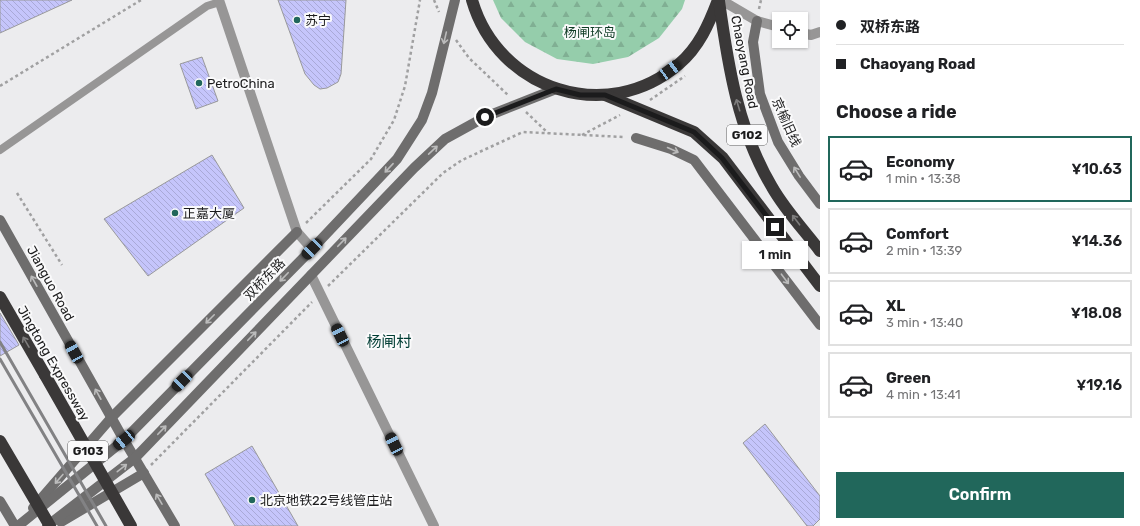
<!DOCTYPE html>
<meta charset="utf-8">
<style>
:root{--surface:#fff;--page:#f2f2f2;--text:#202124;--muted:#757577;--line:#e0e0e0;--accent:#21675b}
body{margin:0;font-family:Rubik,"Noto Sans SC",sans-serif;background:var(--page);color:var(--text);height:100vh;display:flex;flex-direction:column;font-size:15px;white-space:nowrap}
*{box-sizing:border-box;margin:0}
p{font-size:13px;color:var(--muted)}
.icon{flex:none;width:22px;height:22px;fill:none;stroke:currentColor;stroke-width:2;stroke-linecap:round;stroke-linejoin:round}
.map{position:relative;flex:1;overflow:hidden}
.panel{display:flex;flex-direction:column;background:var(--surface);width:320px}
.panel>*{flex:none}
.top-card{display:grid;align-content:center;height:88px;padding:0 16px;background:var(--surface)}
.tools{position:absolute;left:772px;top:12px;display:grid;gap:8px}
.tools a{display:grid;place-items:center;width:36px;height:36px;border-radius:0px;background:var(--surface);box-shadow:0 1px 3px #0004;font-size:20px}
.end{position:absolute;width:18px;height:18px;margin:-9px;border:5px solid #1b1b1c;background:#fff;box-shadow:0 0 0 2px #fff}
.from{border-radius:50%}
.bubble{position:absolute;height:28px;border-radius:0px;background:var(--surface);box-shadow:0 1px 3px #0004;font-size:13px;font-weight:600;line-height:28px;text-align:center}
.car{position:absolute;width:12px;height:24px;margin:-12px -6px;border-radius:5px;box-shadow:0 0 3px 1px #0007;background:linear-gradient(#222 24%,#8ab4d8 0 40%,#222 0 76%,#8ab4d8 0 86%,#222 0)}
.top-card b{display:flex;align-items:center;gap:14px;height:38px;font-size:15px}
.top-card b+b{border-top:1px solid var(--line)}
.top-card i{width:10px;height:10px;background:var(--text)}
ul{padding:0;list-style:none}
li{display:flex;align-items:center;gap:12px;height:66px;margin:0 8px 6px;padding:0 8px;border:2px solid var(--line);border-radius:0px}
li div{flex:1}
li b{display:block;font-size:15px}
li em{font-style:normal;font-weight:600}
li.active{border-color:var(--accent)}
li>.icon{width:36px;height:36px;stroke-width:1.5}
h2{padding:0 16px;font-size:18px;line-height:48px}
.action{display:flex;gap:8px;margin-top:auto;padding:8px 16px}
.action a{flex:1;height:46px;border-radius:0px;background:var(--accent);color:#fff;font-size:16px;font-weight:600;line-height:46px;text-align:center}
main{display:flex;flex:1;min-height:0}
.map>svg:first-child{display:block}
</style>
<main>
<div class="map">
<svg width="820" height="526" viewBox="0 0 820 526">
<defs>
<pattern id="forest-firs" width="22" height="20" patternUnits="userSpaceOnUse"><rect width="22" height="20" fill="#95cdab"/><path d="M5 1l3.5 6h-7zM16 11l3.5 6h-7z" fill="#80af93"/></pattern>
<pattern id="building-back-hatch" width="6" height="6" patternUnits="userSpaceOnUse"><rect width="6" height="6" fill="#c5c5fb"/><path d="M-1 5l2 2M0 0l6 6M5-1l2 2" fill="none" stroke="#a9a9d7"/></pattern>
</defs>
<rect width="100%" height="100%" fill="#ececee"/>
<path fill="url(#forest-firs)" d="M493,0H685L682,9L659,38L628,57L593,64L557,59L525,42L501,18Z"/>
<g fill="url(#building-back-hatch)" stroke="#99999b">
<path d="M0,0H72L0,33Z"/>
<path d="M278,0H346L341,74L338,82L327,88L320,89L314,85L305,74Z"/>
<path d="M202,57L218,101L196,109L180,64Z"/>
<path d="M212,155L244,208L148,276L104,219Z"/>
<path d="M0,313L19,345L0,356Z"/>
<path d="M765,424L820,496V519L813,526H807L743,443Z"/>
<path d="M252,446L298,526H235L205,474Z"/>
</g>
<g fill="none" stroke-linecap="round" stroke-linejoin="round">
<g stroke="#a0a0a1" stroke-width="2.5" stroke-dasharray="3 3" stroke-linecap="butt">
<path d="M434,0L439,12"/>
<path d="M759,9L761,0"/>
<path d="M456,40L469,58L509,96"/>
<path d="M0,86L141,0"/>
<path d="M650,100L685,76"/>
<path d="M526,112L548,133"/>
<path d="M582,135L620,115"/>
<path d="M17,193L62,265"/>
<path d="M306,223L371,159L394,120L405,86L420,0"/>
<path d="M328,286L443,173L462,160L523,132L624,137"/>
<path d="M151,465L312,302"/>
</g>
<path stroke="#979696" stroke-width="8" d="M0,150L207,6L220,2"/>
<g stroke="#979696" stroke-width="10">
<path d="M219,0L297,232L312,249"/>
<path d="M721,0L757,21L779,27"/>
<path d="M801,33L811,35L820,32"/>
<path d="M311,275L434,526"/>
</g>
<g stroke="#6e6d6d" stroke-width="10">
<path d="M757,21L753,42L760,94L778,142L799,176L820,204"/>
<path d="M636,138L671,149L694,160L820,325"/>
<path d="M0,220L124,440L175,526"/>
<path d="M0,501L15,526"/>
<path d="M33,508L112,417L297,232"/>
<path d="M61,522L144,473"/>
<path d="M18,526L124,440L312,249L397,159L422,120L432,93L455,0"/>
<path d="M47,526L135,458L414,168L445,139L485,117L556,89"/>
</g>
<g stroke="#3a3838" stroke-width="12">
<path d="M472,0C498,90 607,126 679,64C699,47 709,24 718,0"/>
<path d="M719,1C728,66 738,130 772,187C785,210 804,230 820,251"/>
<path d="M605,95L694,132L723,158L820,286"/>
<path d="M0,297L45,375"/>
</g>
<g stroke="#828284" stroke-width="3">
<path d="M0,342L106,526"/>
<path d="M0,359L97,526"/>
</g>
<g stroke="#3a3838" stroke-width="12">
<path d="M45,375L131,526"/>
<path d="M0,441L50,526"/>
</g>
</g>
<defs><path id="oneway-shaft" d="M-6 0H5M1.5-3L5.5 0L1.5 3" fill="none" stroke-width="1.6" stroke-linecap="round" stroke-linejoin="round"/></defs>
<g stroke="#bbb">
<use href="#oneway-shaft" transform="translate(445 38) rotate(103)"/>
<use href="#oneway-shaft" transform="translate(433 150) rotate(-43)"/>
<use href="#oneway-shaft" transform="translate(673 150) rotate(24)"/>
<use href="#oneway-shaft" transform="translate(389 168) rotate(133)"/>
<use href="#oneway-shaft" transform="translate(797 172) rotate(-122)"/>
<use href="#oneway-shaft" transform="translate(342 242) rotate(-46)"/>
<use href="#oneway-shaft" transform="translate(284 277) rotate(134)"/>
<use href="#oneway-shaft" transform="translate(785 279) rotate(53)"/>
<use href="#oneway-shaft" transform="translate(34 281) rotate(-119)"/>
<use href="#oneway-shaft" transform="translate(210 319) rotate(135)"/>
<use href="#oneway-shaft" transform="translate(252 336) rotate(-46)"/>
<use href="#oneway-shaft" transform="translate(98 394) rotate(-119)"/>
<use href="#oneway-shaft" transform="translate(162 430) rotate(-46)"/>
<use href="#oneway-shaft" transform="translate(122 468) rotate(-38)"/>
<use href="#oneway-shaft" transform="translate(59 479) rotate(131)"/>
<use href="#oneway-shaft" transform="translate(159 499) rotate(-120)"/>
</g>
<g stroke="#7d7c7c">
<use href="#oneway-shaft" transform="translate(738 105) rotate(-107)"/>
<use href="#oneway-shaft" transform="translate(796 220) rotate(-127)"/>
<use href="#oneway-shaft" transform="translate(26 342) rotate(-120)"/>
</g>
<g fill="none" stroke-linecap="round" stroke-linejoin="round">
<path stroke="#1b1b1c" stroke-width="5" d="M485,117L556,89L580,95H605L694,132L722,158L775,227"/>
</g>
<g fill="#21675b" stroke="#fafafb" stroke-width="1.5">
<circle cx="297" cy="20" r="4"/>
<circle cx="199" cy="83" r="4"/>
<circle cx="175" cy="213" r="4"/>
<circle cx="252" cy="500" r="4"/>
</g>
<g text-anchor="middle" stroke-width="4" stroke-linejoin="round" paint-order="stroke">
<g fill="#fafafb" stroke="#5e5e5f" stroke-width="1">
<rect x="727" y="125" width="40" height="20" rx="3"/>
<rect x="68" y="441" width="40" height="20" rx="3"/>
</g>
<g font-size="12" font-weight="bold" fill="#1b1b1c">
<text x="747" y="139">G102</text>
<text x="88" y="455">G103</text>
</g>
<g font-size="13" fill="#1b1b1c" stroke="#fafafb" text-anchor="start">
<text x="305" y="25">苏宁</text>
<text x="207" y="88">PetroChina</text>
<text x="183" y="218">正嘉大厦</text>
<text x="260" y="505">北京地铁22号线管庄站</text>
</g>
<g font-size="13" fill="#0e3b24" stroke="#fafafb">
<text x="590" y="37">杨闸环岛</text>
</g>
<g font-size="13" fill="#1b1b1c" stroke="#fafafb">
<text transform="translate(745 62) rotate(79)" y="5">Chaoyang Road</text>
<text transform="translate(787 122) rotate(66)" y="5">京榆旧线</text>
<text transform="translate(264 279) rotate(-46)" y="5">双桥东路</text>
<text transform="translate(51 283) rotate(61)" y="5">Jianguo Road</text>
<text transform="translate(54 363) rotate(60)" y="5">Jingtong Expressway</text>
</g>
<g font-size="15" fill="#003d34" stroke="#fafafb">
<text x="389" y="347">杨闸村</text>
</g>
</g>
</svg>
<div class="tools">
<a><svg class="icon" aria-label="locate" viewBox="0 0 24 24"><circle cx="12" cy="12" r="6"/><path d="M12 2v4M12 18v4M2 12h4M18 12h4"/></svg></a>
</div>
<i class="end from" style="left:485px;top:117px"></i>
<i class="end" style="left:775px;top:227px"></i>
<div class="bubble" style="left:742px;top:241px;width:66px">1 min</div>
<i class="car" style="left:670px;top:70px;rotate:54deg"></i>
<i class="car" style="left:312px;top:249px;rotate:224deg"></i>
<i class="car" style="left:340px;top:335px;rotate:334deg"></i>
<i class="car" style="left:74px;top:352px;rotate:331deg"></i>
<i class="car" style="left:182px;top:381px;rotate:224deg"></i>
<i class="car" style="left:124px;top:440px;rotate:231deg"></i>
<i class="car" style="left:394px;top:444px;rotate:334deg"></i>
</div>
<section class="panel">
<div class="top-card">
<b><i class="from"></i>双桥东路</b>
<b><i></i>Chaoyang Road</b>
</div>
<h2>Choose a ride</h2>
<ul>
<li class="active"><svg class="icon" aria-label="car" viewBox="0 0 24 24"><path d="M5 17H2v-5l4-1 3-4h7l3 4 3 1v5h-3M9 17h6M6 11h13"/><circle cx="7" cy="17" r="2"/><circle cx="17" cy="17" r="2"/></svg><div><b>Economy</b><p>1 min · 13:38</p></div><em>¥10.63</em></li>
<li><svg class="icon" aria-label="car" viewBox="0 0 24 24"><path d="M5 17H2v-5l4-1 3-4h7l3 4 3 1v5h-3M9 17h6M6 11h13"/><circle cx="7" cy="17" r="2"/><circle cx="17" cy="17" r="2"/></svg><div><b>Comfort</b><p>2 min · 13:39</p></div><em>¥14.36</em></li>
<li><svg class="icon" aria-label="car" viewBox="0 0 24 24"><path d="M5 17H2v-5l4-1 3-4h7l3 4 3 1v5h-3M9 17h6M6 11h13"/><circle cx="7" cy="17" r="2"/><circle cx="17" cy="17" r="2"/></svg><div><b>XL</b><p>3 min · 13:40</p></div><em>¥18.08</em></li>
<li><svg class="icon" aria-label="car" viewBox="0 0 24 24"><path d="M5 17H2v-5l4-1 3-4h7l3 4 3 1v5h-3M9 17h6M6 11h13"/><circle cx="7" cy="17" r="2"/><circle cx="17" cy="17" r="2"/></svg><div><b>Green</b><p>4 min · 13:41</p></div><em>¥19.16</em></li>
</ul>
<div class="action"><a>Confirm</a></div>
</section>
</main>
